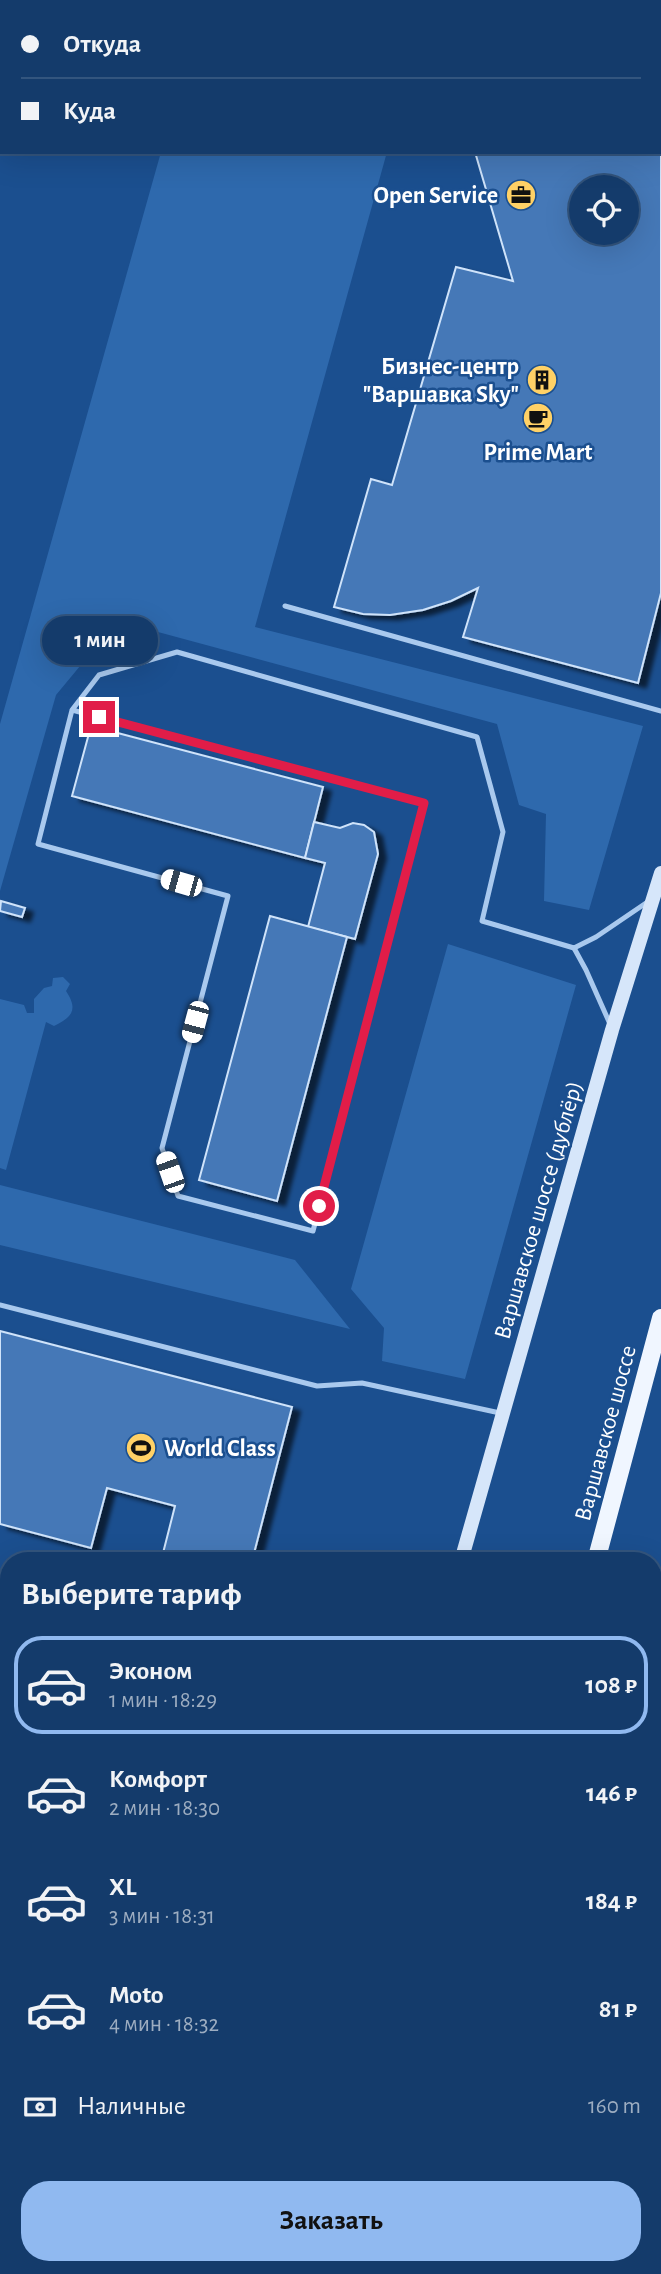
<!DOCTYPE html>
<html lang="ru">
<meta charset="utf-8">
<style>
:root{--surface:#143b6b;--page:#214673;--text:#f1f3f6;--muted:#9dadc1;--line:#33557e;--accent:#90b9f0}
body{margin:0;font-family:"Alegreya Sans",sans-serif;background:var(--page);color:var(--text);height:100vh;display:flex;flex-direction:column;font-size:26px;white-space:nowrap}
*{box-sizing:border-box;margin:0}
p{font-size:23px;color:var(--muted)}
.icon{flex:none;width:38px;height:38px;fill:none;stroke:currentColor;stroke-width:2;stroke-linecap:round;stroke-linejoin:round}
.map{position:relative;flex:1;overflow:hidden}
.sheet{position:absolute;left:0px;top:1552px;width:662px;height:723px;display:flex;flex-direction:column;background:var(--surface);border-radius:28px 28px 0 0;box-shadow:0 7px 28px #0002,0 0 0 2px var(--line)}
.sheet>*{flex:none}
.guide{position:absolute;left:0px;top:0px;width:662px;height:154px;box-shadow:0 7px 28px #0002,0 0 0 2px var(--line);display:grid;align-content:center;height:154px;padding:0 21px;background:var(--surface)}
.buttons{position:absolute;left:569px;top:175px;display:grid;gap:14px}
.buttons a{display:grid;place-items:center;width:70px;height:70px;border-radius:50%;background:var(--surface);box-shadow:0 7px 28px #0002,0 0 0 2px var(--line);font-size:35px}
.end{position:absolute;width:32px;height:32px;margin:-16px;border:9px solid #e11d48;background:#fff;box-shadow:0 0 0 4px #fff}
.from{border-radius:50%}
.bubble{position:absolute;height:49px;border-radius:24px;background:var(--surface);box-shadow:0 7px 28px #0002,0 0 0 2px var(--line);font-size:23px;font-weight:600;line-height:49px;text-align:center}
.car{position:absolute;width:21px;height:42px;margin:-21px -10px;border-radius:9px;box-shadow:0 0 5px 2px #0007;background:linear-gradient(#fff 24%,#345 0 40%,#fff 0 76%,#345 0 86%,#fff 0)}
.guide b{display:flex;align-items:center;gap:24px;height:66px;font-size:26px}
.guide b+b{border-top:2px solid var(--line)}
.guide i{width:18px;height:18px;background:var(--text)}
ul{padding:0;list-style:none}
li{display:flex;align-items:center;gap:21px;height:98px;margin:0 14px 10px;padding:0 7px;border:4px solid transparent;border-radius:28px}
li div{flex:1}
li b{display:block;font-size:26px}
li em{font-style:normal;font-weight:600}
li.selected{border-color:var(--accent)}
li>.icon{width:63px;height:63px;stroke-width:1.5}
h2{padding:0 21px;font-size:32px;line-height:84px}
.pay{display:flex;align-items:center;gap:18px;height:77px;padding:0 21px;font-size:26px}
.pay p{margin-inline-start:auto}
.cta{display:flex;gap:14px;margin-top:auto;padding:14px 21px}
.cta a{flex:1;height:80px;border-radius:28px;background:var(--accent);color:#111;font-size:28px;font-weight:600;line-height:80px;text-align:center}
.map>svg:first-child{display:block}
</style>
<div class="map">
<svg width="661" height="2274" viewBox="0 0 661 2274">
<defs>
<filter id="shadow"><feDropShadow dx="8" dy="4.5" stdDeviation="2" flood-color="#0009"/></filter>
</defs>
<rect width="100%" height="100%" fill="#1b4f8f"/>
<g fill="#2e69ad">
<path d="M204,0H661V28L660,2H204Z"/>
<path d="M161,152H387L255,627L643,726L589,910L544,901L546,814L519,805L497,724L158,632L95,648L56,695L0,891V724Z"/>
<path d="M448,944L576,985L465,1379L382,1361L384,1328L351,1289Z"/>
<path d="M63,977L70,984L66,991C78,1009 73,1017 54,1026L46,1022L6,1170L0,1168V999L24,1005L27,1013H34V999L44,988L52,986L53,978Z"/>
<path d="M0,1185L295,1260L350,1329L0,1245Z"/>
<path d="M0,2147L9,2149V2217L0,2214Z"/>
</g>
<g fill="#4478b7" stroke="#cfe3fa" stroke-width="2" fill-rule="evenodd" filter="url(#shadow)">
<path d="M661,43V593L638,683L463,637L478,588L451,601L423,610L390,615L363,614L334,607L371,479L392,485L456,267L513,281L475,152H660ZM581,187H626V233H581Z"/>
<path d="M91,726L323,787L305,858L72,796Z"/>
<path d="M314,822L340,828L353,823L364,825L374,832L378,854L355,939L308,927L325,863L305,858Z"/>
<path d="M1,901L25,908L22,917L0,911Z"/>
<path d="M270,916L347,937L277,1201L199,1180Z"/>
<path d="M0,1331L292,1407L252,1561H161L175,1506L107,1488L91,1548L0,1524Z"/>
<path d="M0,1653L9,1655V1731L0,1727Z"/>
<path d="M9,1895V2004L3,2013L0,2011V1909Z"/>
</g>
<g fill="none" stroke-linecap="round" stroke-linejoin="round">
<g stroke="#a9c9ee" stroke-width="5">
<path d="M285,606L661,711"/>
<path d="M72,710L424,803L313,1231L178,1196L162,1148L228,896L38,844L72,710L99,675L177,652L477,737L503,832L482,921L574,948L596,937L649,901"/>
<path d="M574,948L586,970L610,1024"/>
<path d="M0,1305L317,1386L362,1383L500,1413"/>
<path d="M0,1588L9,1590"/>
<path d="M0,2085L9,2072"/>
<path d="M653,2179L661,2182"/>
</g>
<g stroke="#d6e6fa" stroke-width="14">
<path d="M461,1561L612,1030L661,873"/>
<path d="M653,1791L661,1778"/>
<path d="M653,2109L661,2077"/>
<path d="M258,2274L260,2266"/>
<path d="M611,2274L613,2266"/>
</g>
<g stroke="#f0f6ff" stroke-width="18">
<path d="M596,1561L661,1318"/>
<path d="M653,1655L661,1624"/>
<path d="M403,2274L405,2266"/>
<path d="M486,2274L488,2266"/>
</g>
</g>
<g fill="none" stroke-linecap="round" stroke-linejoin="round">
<path stroke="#e11d48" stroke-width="9" d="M99,717L424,803L319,1206"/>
</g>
<defs>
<g id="office-disc" transform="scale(1.575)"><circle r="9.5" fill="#ffd166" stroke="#1b4f8f"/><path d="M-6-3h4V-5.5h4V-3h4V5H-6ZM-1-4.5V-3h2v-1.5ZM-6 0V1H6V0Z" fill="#111"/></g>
<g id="building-disc" transform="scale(1.575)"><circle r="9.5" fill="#ffd166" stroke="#1b4f8f"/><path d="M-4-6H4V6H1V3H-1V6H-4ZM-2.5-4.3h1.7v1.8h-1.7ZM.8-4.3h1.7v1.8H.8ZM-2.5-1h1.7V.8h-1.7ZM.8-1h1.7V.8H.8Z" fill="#111"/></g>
<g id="cafe-disc" transform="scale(1.575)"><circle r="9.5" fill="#ffd166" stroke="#1b4f8f"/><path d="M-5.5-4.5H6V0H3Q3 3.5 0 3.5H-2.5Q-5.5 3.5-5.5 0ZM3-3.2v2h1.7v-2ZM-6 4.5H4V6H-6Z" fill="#111"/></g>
<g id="stadium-disc" transform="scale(1.575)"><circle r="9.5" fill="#ffd166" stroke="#1b4f8f"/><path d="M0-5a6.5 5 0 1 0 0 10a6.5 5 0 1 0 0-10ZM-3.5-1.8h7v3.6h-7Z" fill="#111"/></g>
</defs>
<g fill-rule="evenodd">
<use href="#office-disc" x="521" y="195"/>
<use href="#building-disc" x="542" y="380"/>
<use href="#cafe-disc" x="538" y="418"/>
<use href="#stadium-disc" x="141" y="1448"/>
</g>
<g text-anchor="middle" stroke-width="5" stroke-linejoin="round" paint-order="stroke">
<g font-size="24" font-weight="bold" fill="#fff" stroke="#1b4f8f" text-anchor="end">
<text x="498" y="203">Open Service</text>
<text x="519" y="374">Бизнес-центр<tspan x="519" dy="28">"Варшавка Sky"</tspan></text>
<text x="538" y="460" text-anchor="middle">Prime Mart</text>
<text x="164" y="1456" text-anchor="start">World Class</text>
</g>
<g font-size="24" fill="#fff" stroke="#1b4f8f">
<text transform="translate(538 1210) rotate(-74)" y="8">Варшавское шоссе (дублёр)</text>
<text transform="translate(605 1433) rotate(-75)" y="8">Варшавское шоссе</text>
</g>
</g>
</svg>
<div class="buttons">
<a><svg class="icon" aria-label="locate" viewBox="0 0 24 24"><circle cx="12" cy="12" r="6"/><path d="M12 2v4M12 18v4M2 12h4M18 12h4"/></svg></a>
</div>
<i class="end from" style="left:319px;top:1206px"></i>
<i class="end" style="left:99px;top:717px"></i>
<div class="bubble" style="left:42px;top:616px;width:116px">1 мин</div>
<i class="car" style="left:181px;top:883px;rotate:286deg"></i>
<i class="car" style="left:195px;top:1022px;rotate:195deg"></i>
<i class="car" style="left:170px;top:1172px;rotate:341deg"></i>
<div class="guide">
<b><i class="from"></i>Откуда</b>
<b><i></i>Куда</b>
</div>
<section class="sheet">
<h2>Выберите тариф</h2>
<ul>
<li class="selected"><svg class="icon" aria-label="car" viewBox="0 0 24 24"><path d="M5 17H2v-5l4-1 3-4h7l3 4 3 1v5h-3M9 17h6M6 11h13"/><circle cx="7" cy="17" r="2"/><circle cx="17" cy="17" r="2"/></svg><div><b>Эконом</b><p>1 мин · 18:29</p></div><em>108 ₽</em></li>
<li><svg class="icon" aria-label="car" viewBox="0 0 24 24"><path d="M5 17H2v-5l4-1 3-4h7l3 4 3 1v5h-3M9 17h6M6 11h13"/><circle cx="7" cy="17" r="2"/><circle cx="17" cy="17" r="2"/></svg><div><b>Комфорт</b><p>2 мин · 18:30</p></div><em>146 ₽</em></li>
<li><svg class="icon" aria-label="car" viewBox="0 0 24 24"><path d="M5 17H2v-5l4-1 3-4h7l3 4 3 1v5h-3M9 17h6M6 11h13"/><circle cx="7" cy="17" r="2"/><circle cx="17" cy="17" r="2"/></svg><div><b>XL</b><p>3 мин · 18:31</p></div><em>184 ₽</em></li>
<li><svg class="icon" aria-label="car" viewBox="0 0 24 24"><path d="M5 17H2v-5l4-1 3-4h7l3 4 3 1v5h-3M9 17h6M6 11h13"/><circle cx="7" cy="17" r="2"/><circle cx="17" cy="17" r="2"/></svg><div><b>Moto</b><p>4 мин · 18:32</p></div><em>81 ₽</em></li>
</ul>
<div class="pay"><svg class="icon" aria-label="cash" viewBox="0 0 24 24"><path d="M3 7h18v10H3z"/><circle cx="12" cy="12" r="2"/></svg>Наличные<p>160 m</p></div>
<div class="cta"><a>Заказать</a></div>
</section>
</div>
